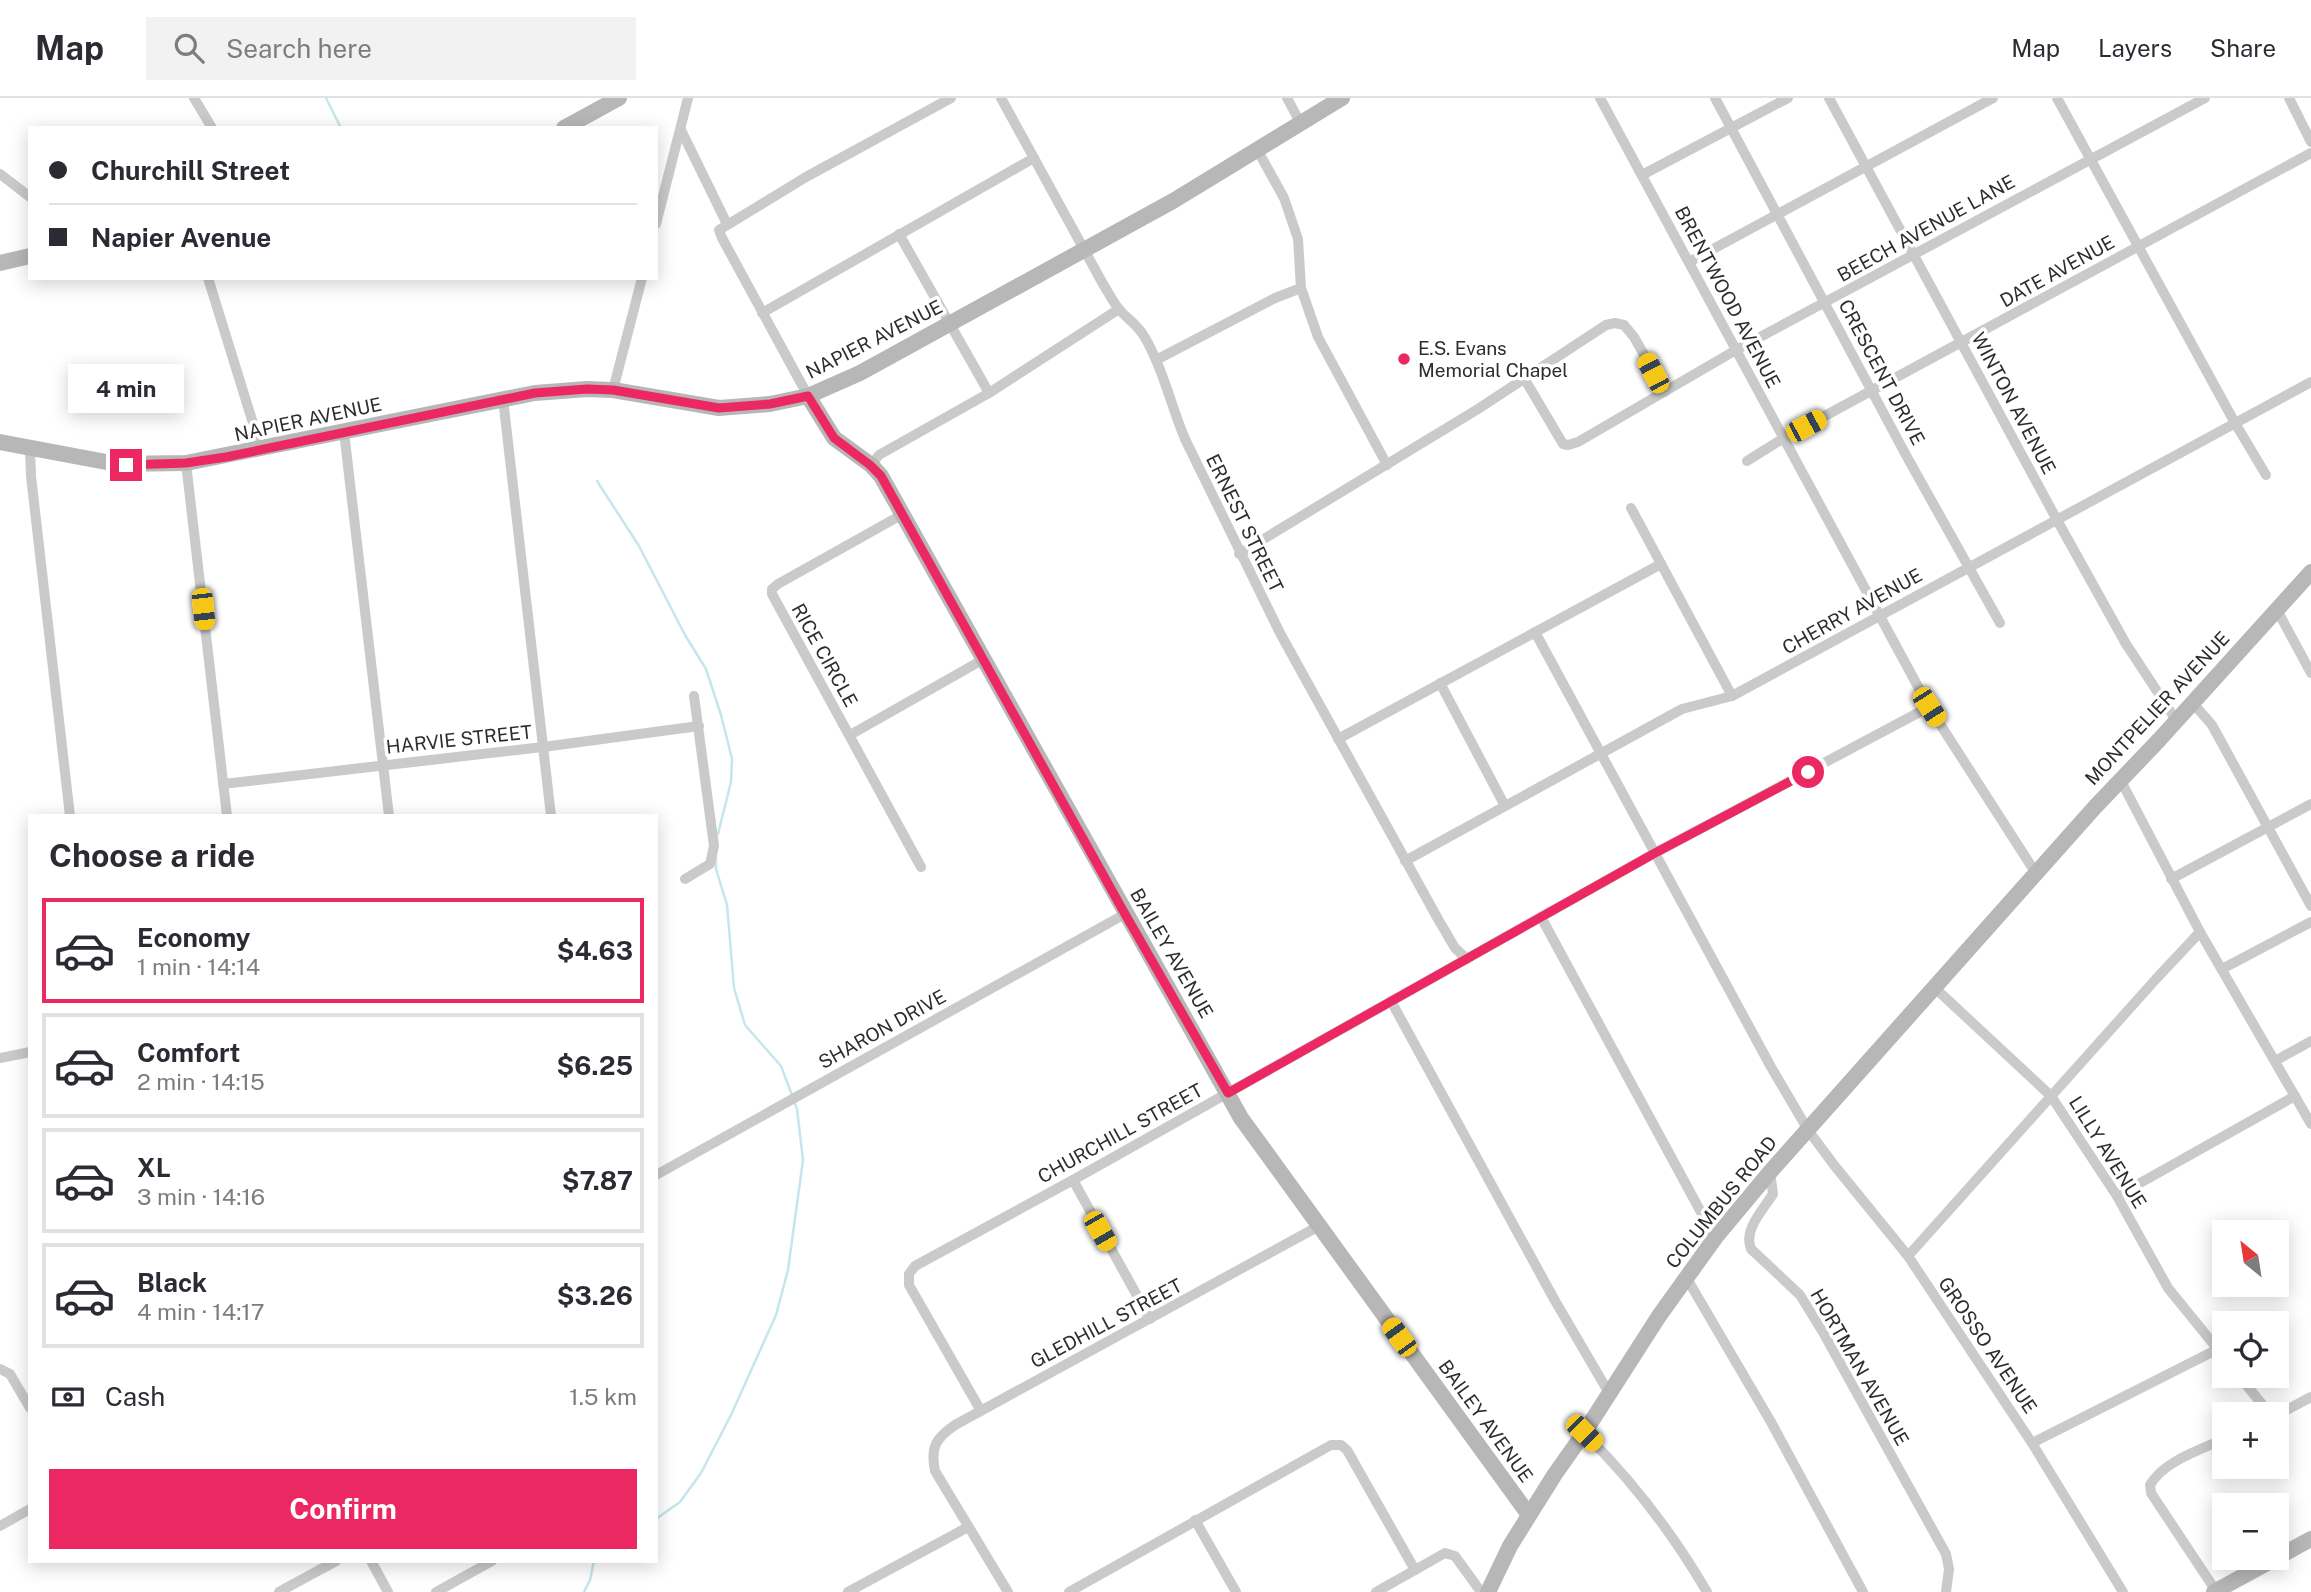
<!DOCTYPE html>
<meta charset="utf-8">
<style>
:root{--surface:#fff;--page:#f2f2f3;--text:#2b2b33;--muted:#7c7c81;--line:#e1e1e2;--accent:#eb2862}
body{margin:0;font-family:"Public Sans",sans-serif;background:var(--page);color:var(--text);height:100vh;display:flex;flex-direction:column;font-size:26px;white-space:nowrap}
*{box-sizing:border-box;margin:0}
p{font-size:23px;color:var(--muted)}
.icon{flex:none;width:38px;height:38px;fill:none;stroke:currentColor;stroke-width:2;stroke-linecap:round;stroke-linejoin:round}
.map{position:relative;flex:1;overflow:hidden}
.side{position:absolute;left:28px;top:716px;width:630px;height:749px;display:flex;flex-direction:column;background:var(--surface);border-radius:0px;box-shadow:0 4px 18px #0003}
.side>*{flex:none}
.guide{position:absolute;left:28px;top:28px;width:630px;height:154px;border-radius:0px;box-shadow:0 4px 18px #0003;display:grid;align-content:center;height:154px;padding:0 21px;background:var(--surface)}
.needle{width:46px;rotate:330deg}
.buttons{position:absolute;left:2212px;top:1122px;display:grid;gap:14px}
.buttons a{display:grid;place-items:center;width:77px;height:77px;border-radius:0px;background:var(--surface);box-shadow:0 4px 18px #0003;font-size:35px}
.end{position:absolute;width:32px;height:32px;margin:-16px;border:9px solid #eb2862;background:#fff;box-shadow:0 0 0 4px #fff}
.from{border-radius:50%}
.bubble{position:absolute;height:49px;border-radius:0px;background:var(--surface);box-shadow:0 4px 18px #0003;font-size:23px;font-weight:700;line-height:49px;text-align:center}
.car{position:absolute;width:21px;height:42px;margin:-21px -10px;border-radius:9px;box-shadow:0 0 5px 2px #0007;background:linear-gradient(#f5c518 24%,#345 0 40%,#f5c518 0 76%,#345 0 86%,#f5c518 0)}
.guide b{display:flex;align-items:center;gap:24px;height:66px;font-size:26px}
.guide b+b{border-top:2px solid var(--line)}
.guide i{width:18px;height:18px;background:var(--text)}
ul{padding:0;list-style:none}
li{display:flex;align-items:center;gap:21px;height:105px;margin:0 14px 10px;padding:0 7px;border:4px solid var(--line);border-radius:0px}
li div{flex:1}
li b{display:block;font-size:26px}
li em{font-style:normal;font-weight:700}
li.current{border-color:var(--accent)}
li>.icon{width:63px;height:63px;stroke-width:1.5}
h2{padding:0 21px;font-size:32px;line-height:84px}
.pay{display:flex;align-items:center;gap:18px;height:77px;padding:0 21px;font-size:26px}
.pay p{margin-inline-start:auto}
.primary-button{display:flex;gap:14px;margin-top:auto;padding:14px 21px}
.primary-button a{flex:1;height:80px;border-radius:0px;background:var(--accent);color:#fff;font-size:28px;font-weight:700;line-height:80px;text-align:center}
header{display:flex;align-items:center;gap:42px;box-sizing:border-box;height:98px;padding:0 35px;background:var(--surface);border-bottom:2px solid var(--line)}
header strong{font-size:33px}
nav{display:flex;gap:38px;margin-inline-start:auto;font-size:24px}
.search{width:490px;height:63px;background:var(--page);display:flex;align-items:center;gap:18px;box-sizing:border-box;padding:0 24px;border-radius:0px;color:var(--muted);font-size:26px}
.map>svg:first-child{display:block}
</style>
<header>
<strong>Map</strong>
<div class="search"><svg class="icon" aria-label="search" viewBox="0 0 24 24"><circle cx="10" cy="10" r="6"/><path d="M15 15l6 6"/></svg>Search here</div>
<nav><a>Map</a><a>Layers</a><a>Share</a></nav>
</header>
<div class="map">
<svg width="2311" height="1494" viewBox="0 0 2311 1494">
<rect width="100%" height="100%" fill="#fff"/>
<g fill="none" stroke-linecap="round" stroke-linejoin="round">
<g stroke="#c5e6ec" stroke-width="2.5">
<path d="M326,0L341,30"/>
<path d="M597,383L639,448L685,537L706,571L721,617L732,661L731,684L718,736"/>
<path d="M716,760V771L727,807L734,890L740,910L745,927L781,968L792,997"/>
<path d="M656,1421L680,1404L701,1375L731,1317L776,1217L788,1172L803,1062L797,1011L794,1003"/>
<path d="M584,1494L590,1482L594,1463"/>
</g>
<g stroke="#cacaca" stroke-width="10">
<path d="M194,0L212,30"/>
<path d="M1001,0L1103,186C1108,194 1112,202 1118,210C1126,220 1137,226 1144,238C1163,270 1171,308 1185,341L1280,535L1438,821L1455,850L1467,861"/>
<path d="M1287,0L1301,26"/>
<path d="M1600,0L1929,609L2037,777"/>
<path d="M1715,0L1907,359L2000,525"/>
<path d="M1829,0L2057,422L2126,546L2176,622"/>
<path d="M2057,0L2235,325L2266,377"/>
<path d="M2289,0L2311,44"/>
<path d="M681,32L727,126"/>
<path d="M1258,53L1284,100L1298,141L1301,190L1318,239L1387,367"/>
<path d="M0,76L30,99"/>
<path d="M1642,77L1788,0"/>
<path d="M656,126L688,0"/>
<path d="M899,136L989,295"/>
<path d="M1689,164L1993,0"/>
<path d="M208,180L257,338L256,352"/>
<path d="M762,215L1034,60"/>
<path d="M1156,262L1275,200L1301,190"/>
<path d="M1524,280L1563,346L1568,347L1578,344L1736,252L2205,0"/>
<path d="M613,292L642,180"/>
<path d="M808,298L722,140L719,132L806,79L951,0"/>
<path d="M503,301L551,718"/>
<path d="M344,334L389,718"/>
<path d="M30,351L31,378L70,718"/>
<path d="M1747,363L1784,340L2311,55"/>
<path d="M186,365L227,718"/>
<path d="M871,367L879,357L989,295L1119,211"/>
<path d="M1631,410L1732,598"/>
<path d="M903,416L778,486L772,491V496L921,769"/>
<path d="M1239,456L1478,311L1606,227L1615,225L1624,227L1634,239L1665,294"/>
<path d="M2277,512L2311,575"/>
<path d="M1535,534L1771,969L1808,1032L1834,1067L1908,1158L2032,1345L2123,1494"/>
<path d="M1440,585L1505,708"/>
<path d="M2191,606L2199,612L2212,627L2311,808"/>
<path d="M850,637L984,561"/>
<path d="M1338,641L1661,466"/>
<path d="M2121,683L2200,834L2311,1026"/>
<path d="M223,686L543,649L699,628"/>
<path d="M1405,763L1682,611L1732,598L2311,284"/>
<path d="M685,781L710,766L714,748L694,598"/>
<path d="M2171,781L2311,706"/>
<path d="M1541,819L1715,1140"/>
<path d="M2222,871L2311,824"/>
<path d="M1935,890L2051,998L2117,1098L2168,1190L2224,1259"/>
<path d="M1391,903L1554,1201L1609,1295"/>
<path d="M0,960L30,954"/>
<path d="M2275,963L2311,943"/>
<path d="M1770,1074L1773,1096C1763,1112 1743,1132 1751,1151L1800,1197L1824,1236L1946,1456L1949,1471L1946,1494"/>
<path d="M656,1077L1125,816"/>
<path d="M1073,1082L1150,1221"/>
<path d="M2117,1098L2295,998"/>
<path d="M1908,1158L2156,881L2200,834"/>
<path d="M1686,1179L1771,1324L1863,1494"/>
<path d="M0,1271L10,1276L30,1310"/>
<path d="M2239,1278L2270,1316"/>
<path d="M981,1313L909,1187V1176L915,1168L1073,1082L1655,755L1929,609"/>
<path d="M2277,1317L2311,1299"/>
<path d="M1584,1335C1632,1382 1673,1436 1707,1494"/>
<path d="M2032,1345L2218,1251"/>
<path d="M1195,1422L1236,1494"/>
<path d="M0,1428L30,1411"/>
<path d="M371,1463L388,1494"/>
<path d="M2216,1493L2151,1395L2150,1387C2164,1363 2200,1352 2224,1341"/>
<path d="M279,1494L336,1463"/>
<path d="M436,1494L492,1463"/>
<path d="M848,1494L968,1429"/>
<path d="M1008,1494L935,1373C930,1349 936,1340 955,1327L1319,1128"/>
<path d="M1069,1494L1331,1347H1341L1347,1352L1415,1472"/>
<path d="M1376,1494L1445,1455L1455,1458L1481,1494"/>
</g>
<g stroke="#b7b7b7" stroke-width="16">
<path d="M564,30L619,0"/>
<path d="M0,165L30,158"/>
<path d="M808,298L834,340L871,367L881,378L1241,1020L1529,1417"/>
<path d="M0,344L117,366L186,365L535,295L587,291L613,292L719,310L770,306L808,298L860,275L1173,103L1342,0"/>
<path d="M1488,1494L1510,1448L1555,1376L1584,1335L1659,1218L1715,1140L1770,1074L2095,709L2159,642L2311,474"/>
<path d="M2214,1494L2311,1441"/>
</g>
</g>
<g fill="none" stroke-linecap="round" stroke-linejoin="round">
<path stroke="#eb2862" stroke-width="9" d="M126,367L186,365L226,359L535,295L587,291L613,292L719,310L770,306L808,298L834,340L870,367L881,378L1125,816L1228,995L1655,755L1808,674"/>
</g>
<circle fill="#eb2862" stroke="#fff" stroke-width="2.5" cx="1404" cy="261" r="7"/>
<g text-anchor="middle" stroke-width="7" stroke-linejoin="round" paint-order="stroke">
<g font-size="19" fill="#2d2d2d" stroke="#fff">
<text transform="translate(1926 130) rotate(-29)" y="7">BEECH AVENUE LANE</text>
<text transform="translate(2057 173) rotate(-29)" y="7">DATE AVENUE</text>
<text transform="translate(1728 199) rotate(62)" y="7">BRENTWOOD AVENUE</text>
<text transform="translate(874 241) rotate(-27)" y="7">NAPIER AVENUE</text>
<text transform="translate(1882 274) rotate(62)" y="7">CRESCENT DRIVE</text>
<text transform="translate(2014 305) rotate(62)" y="7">WINTON AVENUE</text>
<text transform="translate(308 321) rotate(-12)" y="7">NAPIER AVENUE</text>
<text transform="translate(1245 425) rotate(64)" y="7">ERNEST STREET</text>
<text transform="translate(1852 513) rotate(-29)" y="7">CHERRY AVENUE</text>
<text transform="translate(825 557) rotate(61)" y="7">RICE CIRCLE</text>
<text transform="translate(2157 610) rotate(-47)" y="7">MONTPELIER AVENUE</text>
<text transform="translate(459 641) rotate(-6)" y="7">HARVIE STREET</text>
<text transform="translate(1172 855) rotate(60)" y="7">BAILEY AVENUE</text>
<text transform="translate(882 931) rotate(-29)" y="7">SHARON DRIVE</text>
<text transform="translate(1120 1035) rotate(-29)" y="7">CHURCHILL STREET</text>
<text transform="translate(2108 1054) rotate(58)" y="7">LILLY AVENUE</text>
<text transform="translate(1721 1104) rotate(-51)" y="7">COLUMBUS ROAD</text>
<text transform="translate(1106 1225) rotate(-28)" y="7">GLEDHILL STREET</text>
<text transform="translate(1988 1247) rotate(56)" y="7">GROSSO AVENUE</text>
<text transform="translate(1860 1269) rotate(60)" y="7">HORTMAN AVENUE</text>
<text transform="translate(1486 1323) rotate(54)" y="7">BAILEY AVENUE</text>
</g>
<g font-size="19" fill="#2d2d2d" stroke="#fff" text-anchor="start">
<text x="1418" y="257">E.S. Evans<tspan x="1418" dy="22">Memorial Chapel</tspan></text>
</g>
</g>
</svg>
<div class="buttons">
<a><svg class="needle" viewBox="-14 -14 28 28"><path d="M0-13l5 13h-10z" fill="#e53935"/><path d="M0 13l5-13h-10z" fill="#7c7c81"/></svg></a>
<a><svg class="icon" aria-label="locate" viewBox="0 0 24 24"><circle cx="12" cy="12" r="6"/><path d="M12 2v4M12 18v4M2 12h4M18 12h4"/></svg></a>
<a>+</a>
<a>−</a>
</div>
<i class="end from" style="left:1808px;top:674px"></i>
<i class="end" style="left:126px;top:367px"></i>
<div class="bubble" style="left:68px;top:266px;width:116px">4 min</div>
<i class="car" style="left:1653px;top:275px;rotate:332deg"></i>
<i class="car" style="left:1806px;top:328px;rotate:62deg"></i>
<i class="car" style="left:203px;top:511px;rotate:174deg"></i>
<i class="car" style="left:1929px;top:609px;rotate:147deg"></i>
<i class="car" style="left:1100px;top:1133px;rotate:150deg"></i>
<i class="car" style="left:1399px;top:1239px;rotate:324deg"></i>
<i class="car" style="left:1584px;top:1335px;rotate:135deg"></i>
<div class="guide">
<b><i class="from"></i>Churchill Street</b>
<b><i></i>Napier Avenue</b>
</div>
<section class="side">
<h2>Choose a ride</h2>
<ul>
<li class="current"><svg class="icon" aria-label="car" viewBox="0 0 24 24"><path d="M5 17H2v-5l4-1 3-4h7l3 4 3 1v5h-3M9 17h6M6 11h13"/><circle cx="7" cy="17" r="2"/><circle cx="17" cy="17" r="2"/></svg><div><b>Economy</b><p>1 min · 14:14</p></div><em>$4.63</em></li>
<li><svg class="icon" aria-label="car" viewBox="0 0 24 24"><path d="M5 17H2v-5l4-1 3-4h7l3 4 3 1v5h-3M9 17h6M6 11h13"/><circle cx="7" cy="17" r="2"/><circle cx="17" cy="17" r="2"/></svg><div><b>Comfort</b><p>2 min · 14:15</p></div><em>$6.25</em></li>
<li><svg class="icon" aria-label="car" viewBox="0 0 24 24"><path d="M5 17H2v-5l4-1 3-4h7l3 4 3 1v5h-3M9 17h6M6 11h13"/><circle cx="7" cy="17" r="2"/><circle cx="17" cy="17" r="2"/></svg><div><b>XL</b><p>3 min · 14:16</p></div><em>$7.87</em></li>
<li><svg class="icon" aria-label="car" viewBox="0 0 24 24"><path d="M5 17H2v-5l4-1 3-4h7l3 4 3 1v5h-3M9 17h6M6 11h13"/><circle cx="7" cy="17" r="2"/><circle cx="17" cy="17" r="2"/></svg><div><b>Black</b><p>4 min · 14:17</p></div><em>$3.26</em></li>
</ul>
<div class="pay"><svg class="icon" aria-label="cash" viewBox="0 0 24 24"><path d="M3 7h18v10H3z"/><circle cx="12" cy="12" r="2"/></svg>Cash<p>1.5 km</p></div>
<div class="primary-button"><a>Confirm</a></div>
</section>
</div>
